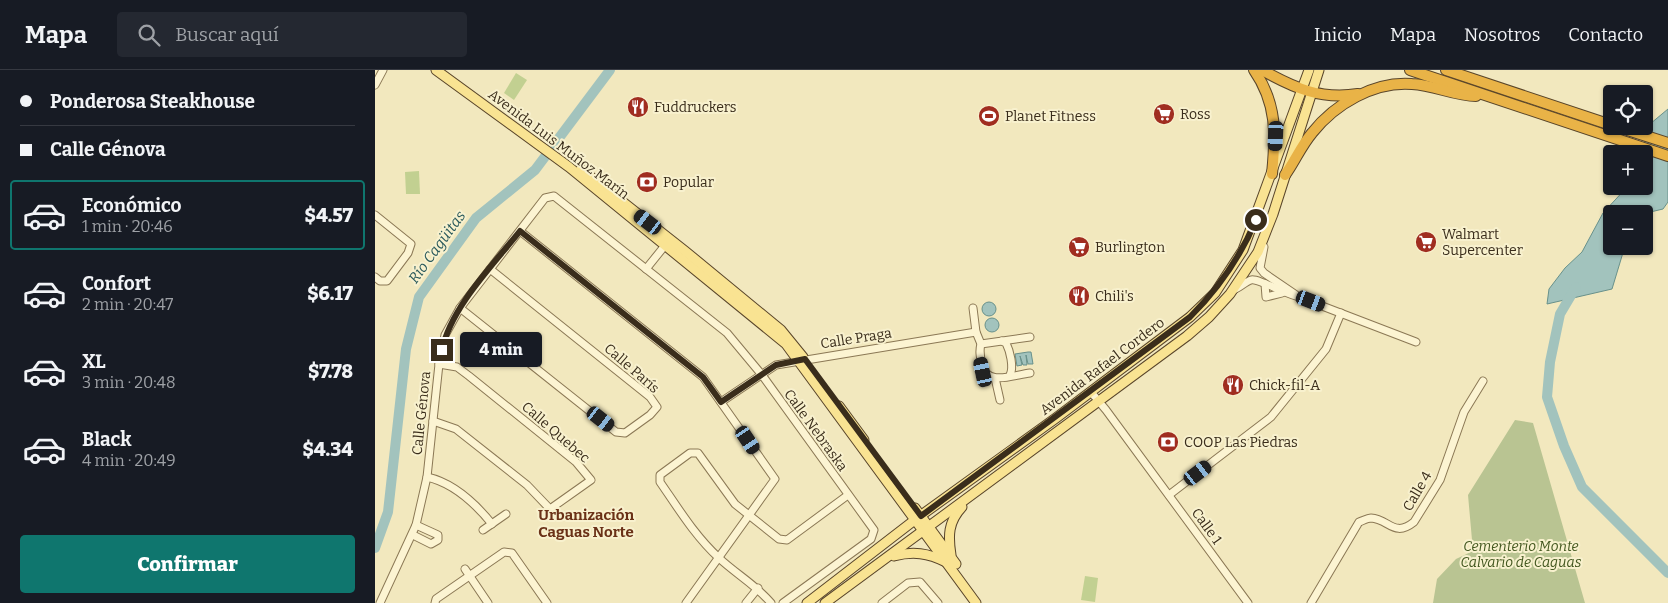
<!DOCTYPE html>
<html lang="es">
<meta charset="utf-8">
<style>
:root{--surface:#171b24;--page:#242831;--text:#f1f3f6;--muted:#9ea1a6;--line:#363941;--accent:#0f766e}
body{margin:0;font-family:Bitter,serif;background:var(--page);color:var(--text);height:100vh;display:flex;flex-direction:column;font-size:19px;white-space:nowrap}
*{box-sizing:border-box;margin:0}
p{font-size:16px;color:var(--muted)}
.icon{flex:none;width:28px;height:28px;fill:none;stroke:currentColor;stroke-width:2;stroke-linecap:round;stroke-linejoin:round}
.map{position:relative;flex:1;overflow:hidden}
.drawer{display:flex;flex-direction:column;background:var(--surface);width:375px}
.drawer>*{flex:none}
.guide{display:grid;align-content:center;height:110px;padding:0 20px;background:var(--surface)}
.buttons{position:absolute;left:1228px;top:15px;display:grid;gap:10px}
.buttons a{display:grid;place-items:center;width:50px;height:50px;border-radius:5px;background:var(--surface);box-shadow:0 1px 4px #0004;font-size:25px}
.end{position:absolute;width:22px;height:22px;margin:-11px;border:6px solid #3a2d1b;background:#fff;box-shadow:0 0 0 2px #fff}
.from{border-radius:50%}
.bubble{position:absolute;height:35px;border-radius:5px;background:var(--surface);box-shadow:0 1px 4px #0004;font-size:16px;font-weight:800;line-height:35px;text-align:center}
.car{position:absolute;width:15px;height:30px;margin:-15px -8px;border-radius:6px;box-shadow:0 0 4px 1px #0007;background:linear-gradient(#222 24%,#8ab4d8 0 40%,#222 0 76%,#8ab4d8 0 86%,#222 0)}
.guide b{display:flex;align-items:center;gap:18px;height:48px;font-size:19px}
.guide b+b{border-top:1px solid var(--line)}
.guide i{width:12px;height:12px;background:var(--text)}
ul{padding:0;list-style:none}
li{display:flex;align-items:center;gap:15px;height:70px;margin:0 10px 8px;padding:0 10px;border:2px solid transparent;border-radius:5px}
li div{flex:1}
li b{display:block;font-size:19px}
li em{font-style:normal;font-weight:800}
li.selected{border-color:var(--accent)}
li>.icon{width:45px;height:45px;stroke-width:1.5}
.cta{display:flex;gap:10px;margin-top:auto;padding:10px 20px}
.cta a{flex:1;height:58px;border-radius:5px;background:var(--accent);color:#fff;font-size:20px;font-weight:800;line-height:58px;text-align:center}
header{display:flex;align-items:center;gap:30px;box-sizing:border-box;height:70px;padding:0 25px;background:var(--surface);border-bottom:1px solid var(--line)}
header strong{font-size:24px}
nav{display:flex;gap:28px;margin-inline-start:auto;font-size:18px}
.search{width:350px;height:45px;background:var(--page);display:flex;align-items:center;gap:12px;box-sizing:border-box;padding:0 18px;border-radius:5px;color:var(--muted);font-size:19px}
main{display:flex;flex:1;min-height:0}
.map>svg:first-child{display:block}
</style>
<header>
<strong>Mapa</strong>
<div class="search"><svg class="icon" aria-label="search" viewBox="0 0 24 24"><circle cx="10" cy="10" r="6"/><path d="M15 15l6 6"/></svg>Buscar aquí</div>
<nav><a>Inicio</a><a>Mapa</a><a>Nosotros</a><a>Contacto</a></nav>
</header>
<main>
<section class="drawer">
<div class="guide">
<b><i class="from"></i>Ponderosa Steakhouse</b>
<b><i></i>Calle Génova</b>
</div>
<ul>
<li class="selected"><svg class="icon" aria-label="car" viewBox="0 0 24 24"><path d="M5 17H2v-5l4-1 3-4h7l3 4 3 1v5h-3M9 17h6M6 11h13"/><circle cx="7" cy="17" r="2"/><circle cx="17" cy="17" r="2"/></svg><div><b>Económico</b><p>1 min · 20:46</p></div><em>$4.57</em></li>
<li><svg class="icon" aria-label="car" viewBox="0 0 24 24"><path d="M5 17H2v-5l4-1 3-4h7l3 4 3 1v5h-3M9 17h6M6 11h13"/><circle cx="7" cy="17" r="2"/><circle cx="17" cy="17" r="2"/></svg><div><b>Confort</b><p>2 min · 20:47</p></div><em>$6.17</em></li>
<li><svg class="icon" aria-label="car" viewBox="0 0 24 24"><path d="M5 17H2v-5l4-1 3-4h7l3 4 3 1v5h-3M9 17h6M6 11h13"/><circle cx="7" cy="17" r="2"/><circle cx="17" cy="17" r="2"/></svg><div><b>XL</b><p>3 min · 20:48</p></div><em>$7.78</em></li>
<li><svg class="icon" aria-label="car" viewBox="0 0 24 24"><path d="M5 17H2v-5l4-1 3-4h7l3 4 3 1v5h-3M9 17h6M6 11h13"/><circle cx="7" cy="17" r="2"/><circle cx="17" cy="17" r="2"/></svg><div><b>Black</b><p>4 min · 20:49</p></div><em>$4.34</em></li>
</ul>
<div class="cta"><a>Confirmar</a></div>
</section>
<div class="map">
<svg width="1293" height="533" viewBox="0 0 1293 533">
<rect width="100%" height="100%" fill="#f2e8be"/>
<g fill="#c2d091">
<path d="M141,3L152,10L139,30L129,23Z"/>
<path d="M44,101L45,124H31L30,102Z"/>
<path d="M710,506L723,508L720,532L706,530Z"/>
</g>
<path fill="#b9c492" d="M1140,350L1158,353L1210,533H1058L1062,509L1081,489L1098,481L1093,425Z"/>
<g fill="#a2c3bd" stroke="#68918b">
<path d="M1293,39V132L1288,139L1267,144H1236V176H1250L1237,219L1172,234L1174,219L1190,198L1207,182L1228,143L1253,116H1269V84H1265L1275,54Z"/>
<circle cx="614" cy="239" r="7"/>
<circle cx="617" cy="255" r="7"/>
<path d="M653,282H656L658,294H653L651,285L652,295H648L645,286L647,295L642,296L640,284Z"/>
</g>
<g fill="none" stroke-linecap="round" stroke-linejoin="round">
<g stroke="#a2c3bd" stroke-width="10">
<path d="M1201,217L1185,244L1175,292L1172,327L1189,376L1207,417L1293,503"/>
<path d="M0,478L13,442L31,279L44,227L101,148L160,100L235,0"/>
</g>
<g stroke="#8b7855" stroke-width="9">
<g id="minor">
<path d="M0,15L8,0"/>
<path d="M0,145L36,174L33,183L12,211H5L0,207"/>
<path d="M145,161L328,307L400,409L311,533"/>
<path d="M889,177L885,198L889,203L921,225"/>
<path d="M271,199L292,173"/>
<path d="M890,214L891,227L907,223"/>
<path d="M858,220C864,218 870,212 876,210C882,208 909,223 921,226L1041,272"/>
<path d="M85,238L241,362L250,363L275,345L282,337L275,327L115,199"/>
<path d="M598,238L601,262L606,274C604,281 605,286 607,294C611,317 638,305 655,303"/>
<path d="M627,271L631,273C635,281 639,297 635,305"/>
<path d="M606,274L655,267"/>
<path d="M620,308L625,330"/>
<path d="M716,322L731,340L873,533"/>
<path d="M346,332L401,295L601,262"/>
<path d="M58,351L81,359L152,415L175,439L216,410L201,392L94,306L82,297L64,294"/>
<path d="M52,407C79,413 100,433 117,454"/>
<path d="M794,425L896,347L951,279L966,243"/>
<path d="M108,460L131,444"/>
<path d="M38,465L56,474L63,470V465L41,455"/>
<path d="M90,499L113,533"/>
<path d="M5,533L41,455L52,407L64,294L70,265L85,238L170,128L179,126L352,263L387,305L499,460L496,469L408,533"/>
<path d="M60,533L61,529L129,482L137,483L172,533"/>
<path d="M371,533L383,518"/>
<path d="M396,533C381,515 361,504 344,488C320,466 303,438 285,412V405L315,383H323L360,434L404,469L412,470L473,425"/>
<path d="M507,533L533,513L545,512L563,533"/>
<path d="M936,533L984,452C987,451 993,448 996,448C1014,449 1019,468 1039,452L1065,410L1089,342L1108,311"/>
</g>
</g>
<g stroke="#59452a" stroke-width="11">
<g id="major">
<path d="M61,0L194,97L411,274L601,533"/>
<path d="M206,99L310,181L406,260L428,287"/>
<path d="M464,336L489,370"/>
<path d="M540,438L581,494"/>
<path d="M576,485C573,466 573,452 587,437"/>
<path d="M519,486C538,481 553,483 571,492"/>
<path d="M432,533L541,449L681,348L815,247L840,223L868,180L934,0"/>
<path d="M450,533L812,266L834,247L855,224L883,182L898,144L944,0"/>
</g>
</g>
<g stroke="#59452a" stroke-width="12">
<g id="highway">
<path d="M879,0C902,33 901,65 897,104"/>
<path d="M887,0C919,18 946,30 983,24"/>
<path d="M1035,0L1293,86"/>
<path d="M1071,0L1236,55"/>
<path d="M1240,56L1293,73"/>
<path d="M910,105C920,91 926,76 937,63C960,34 999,11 1037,14C1059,15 1080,26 1101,26"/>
</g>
</g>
<use href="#minor" stroke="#fcf4d2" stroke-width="7"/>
<use href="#major" stroke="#f9e392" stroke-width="9"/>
<use href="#highway" stroke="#e9b347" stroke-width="10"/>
</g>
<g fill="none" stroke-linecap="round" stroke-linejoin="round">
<path stroke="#3a2d1b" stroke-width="6" d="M67,280C76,237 118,195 145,161L328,307L346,332L401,295L430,289L546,446L815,247C844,218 865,188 881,150"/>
</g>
<defs>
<g id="restaurant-disc" transform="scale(1.125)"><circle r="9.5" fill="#a02d20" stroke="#f8f1ce"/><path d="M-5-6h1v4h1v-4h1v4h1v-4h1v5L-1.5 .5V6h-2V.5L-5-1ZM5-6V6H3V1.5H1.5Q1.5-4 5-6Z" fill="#fff"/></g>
<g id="supermarket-disc" transform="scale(1.125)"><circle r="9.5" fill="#a02d20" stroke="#f8f1ce"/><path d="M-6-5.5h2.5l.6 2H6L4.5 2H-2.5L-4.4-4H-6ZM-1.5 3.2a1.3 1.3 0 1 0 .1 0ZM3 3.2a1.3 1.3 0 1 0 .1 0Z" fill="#fff"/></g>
<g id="stadium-disc" transform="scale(1.125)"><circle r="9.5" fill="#a02d20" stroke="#f8f1ce"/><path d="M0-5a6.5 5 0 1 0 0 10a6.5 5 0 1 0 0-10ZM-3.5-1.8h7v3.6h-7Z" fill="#fff"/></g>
<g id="bank-disc" transform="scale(1.125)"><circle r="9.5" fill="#a02d20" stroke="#f8f1ce"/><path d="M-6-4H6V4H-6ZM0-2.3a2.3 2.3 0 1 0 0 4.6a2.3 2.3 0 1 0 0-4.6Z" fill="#fff"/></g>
</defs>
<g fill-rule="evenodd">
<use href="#restaurant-disc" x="263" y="37"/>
<use href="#supermarket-disc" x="789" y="44"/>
<use href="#stadium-disc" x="614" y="46"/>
<use href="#bank-disc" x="272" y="112"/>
<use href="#supermarket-disc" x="1051" y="172"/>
<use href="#supermarket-disc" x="704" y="177"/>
<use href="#restaurant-disc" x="704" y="226"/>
<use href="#restaurant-disc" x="858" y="315"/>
<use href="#bank-disc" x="793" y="372"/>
</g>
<g text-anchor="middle" stroke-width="4" stroke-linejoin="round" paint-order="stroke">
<g font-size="14" fill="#3a2d1b" stroke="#f8f1ce" text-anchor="start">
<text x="279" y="42">Fuddruckers</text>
<text x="805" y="49">Ross</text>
<text x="630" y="51">Planet Fitness</text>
<text x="288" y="117">Popular</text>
<text x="1067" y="169">Walmart<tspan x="1067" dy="16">Supercenter</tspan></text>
<text x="720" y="182">Burlington</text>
<text x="720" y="231">Chili's</text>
<text x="874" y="320">Chick-fil-A</text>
<text x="809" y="377">COOP Las Piedras</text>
</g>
<g font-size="14" fill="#3a2d1b" stroke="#f8f1ce">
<text transform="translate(184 74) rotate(37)" y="5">Avenida Luis Muñoz Marín</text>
<text transform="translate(481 268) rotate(-9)" y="5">Calle Praga</text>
<text transform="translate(727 296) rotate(-37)" y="5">Avenida Rafael Cordero</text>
<text transform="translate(257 298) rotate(41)" y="5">Calle París</text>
<text transform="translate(46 343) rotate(-84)" y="5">Calle Génova</text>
<text transform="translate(441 360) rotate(54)" y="5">Calle Nebraska</text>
<text transform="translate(181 362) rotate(41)" y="5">Calle Quebec</text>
<text transform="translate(1042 421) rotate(-60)" y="5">Calle 4</text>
<text transform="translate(832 456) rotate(54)" y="5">Calle 1</text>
</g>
<g font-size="14" font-style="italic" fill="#445820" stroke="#f8f1ce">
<text x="1146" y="481">Cementerio Monte<tspan x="1146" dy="16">Calvario de Caguas</tspan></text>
</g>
<g font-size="15" font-style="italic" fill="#29595b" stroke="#f8f1ce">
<text transform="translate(62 177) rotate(-54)" y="5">Río Cagüitas</text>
</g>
<g font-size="15" font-weight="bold" fill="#6a3117" stroke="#f8f1ce">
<text x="211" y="450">Urbanización<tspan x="211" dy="17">Caguas Norte</tspan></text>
</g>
</g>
</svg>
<div class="buttons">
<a><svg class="icon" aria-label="locate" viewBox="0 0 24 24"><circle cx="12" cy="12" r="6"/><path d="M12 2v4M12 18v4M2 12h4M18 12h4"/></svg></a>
<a>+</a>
<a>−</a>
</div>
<i class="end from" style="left:881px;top:150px"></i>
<i class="end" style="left:67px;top:280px"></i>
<div class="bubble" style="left:85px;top:262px;width:82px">4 min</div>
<i class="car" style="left:901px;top:66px;rotate:183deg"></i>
<i class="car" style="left:273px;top:152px;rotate:307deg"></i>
<i class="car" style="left:936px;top:231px;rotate:111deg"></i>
<i class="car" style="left:608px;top:302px;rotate:348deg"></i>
<i class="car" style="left:226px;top:349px;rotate:128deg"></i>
<i class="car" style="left:373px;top:370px;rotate:146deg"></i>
<i class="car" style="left:823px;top:403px;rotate:53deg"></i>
</div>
</main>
